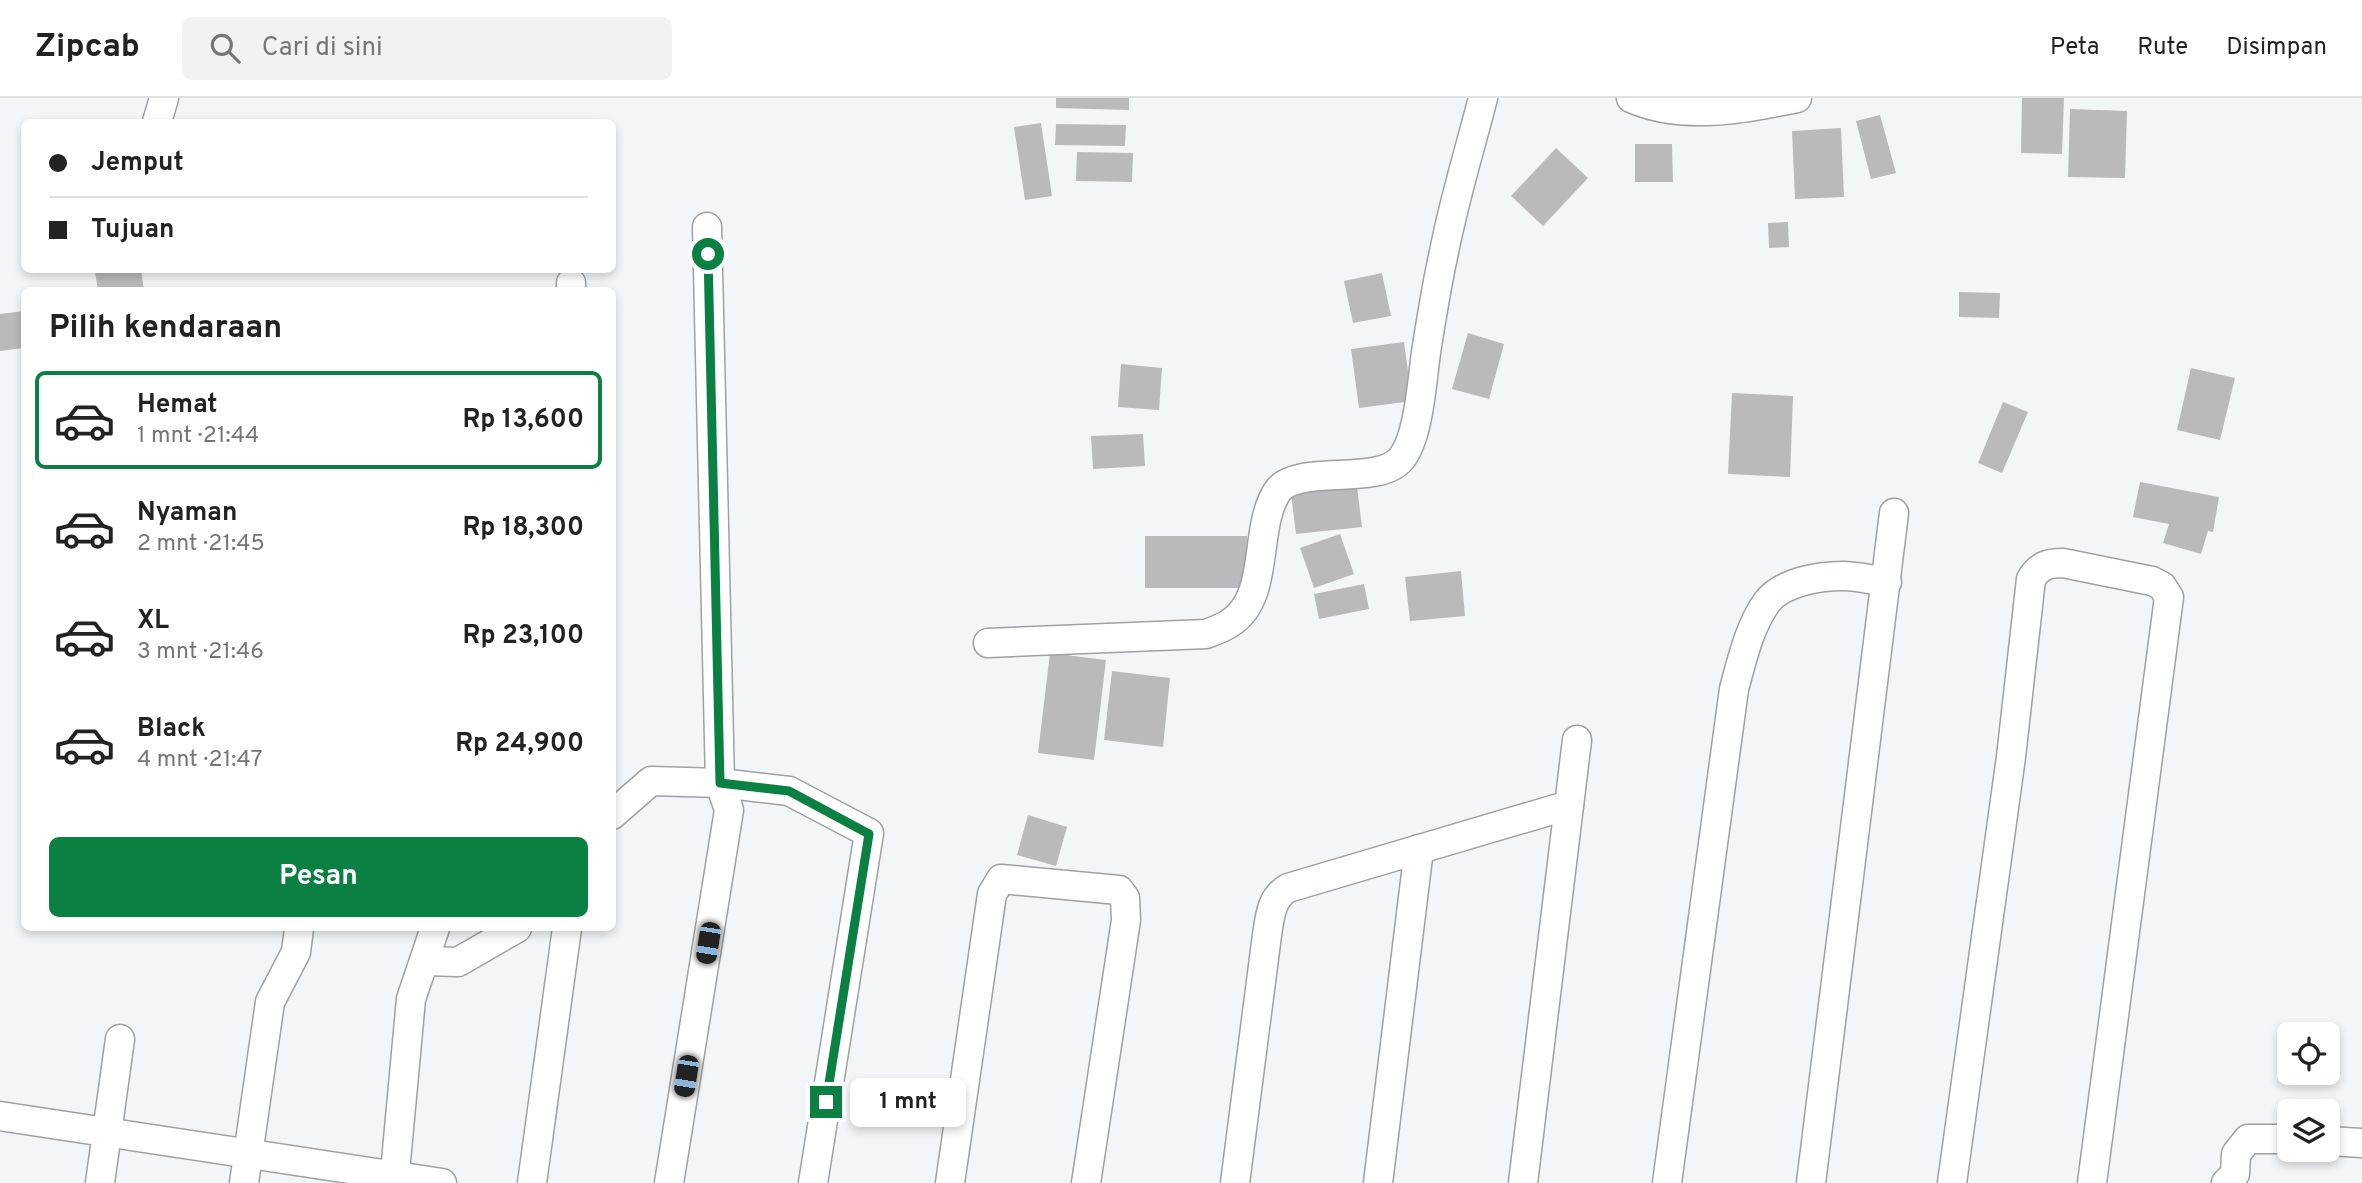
<!DOCTYPE html>
<html lang="id">
<meta charset="utf-8">
<style>
:root{--surface:#fff;--page:#f2f2f2;--text:#222;--muted:#767676;--line:#e0e0e0;--accent:#0b8043}
body{margin:0;font-family:Overpass,sans-serif;background:var(--page);color:var(--text);height:100vh;display:flex;flex-direction:column;font-size:26px;white-space:nowrap}
*{box-sizing:border-box;margin:0}
p{font-size:23px;color:var(--muted)}
.icon{flex:none;width:38px;height:38px;fill:none;stroke:currentColor;stroke-width:2;stroke-linecap:round;stroke-linejoin:round}
.map{position:relative;flex:1;overflow:hidden}
.panel{position:absolute;left:21px;top:189px;width:595px;height:644px;display:flex;flex-direction:column;background:var(--surface);border-radius:10px;box-shadow:0 4px 10px #0003}
.panel>*{flex:none}
.hud{position:absolute;left:21px;top:21px;width:595px;height:154px;border-radius:10px;box-shadow:0 4px 10px #0003;display:grid;align-content:center;height:154px;padding:0 28px;background:var(--surface)}
.fabs{position:absolute;left:2277px;top:924px;display:grid;gap:14px}
.fabs a{display:grid;place-items:center;width:63px;height:63px;border-radius:10px;background:var(--surface);box-shadow:0 4px 10px #0003;font-size:35px}
.end{position:absolute;width:32px;height:32px;margin:-16px;border:9px solid #0b8043;background:#fff;box-shadow:0 0 0 4px #fff}
.from{border-radius:50%}
.bubble{position:absolute;height:49px;border-radius:10px;background:var(--surface);box-shadow:0 4px 10px #0003;font-size:23px;font-weight:700;line-height:49px;text-align:center}
.car{position:absolute;width:21px;height:42px;margin:-21px -10px;border-radius:9px;box-shadow:0 0 5px 2px #0007;background:linear-gradient(#222 24%,#8ab4d8 0 40%,#222 0 76%,#8ab4d8 0 86%,#222 0)}
.hud b{display:flex;align-items:center;gap:24px;height:66px;font-size:26px}
.hud b+b{border-top:2px solid var(--line)}
.hud i{width:18px;height:18px;background:var(--text)}
ul{padding:0;list-style:none}
li{display:flex;align-items:center;gap:21px;height:98px;margin:0 14px 10px;padding:0 14px;border:4px solid transparent;border-radius:10px}
li div{flex:1}
li b{display:block;font-size:26px}
li em{font-style:normal;font-weight:700}
li.on{border-color:var(--accent)}
li>.icon{width:63px;height:63px;stroke-width:1.5}
h2{padding:0 28px;font-size:32px;line-height:84px}
.button{display:flex;gap:14px;margin-top:auto;padding:14px 28px}
.button a{flex:1;height:80px;border-radius:10px;background:var(--accent);color:#fff;font-size:28px;font-weight:700;line-height:80px;text-align:center}
header{display:flex;align-items:center;gap:42px;box-sizing:border-box;height:98px;padding:0 35px;background:var(--surface);border-bottom:2px solid var(--line)}
header strong{font-size:33px}
nav{display:flex;gap:38px;margin-inline-start:auto;font-size:24px}
.search{width:490px;height:63px;background:var(--page);display:flex;align-items:center;gap:18px;box-sizing:border-box;padding:0 24px;border-radius:10px;color:var(--muted);font-size:26px}
.map>svg:first-child{display:block}
</style>
<header>
<strong>Zipcab</strong>
<div class="search"><svg class="icon" aria-label="search" viewBox="0 0 24 24"><circle cx="10" cy="10" r="6"/><path d="M15 15l6 6"/></svg>Cari di sini</div>
<nav><a>Peta</a><a>Rute</a><a>Disimpan</a></nav>
</header>
<div class="map">
<svg width="2362" height="1085" viewBox="0 0 2362 1085">
<rect width="100%" height="100%" fill="#f3f6f8"/>
<g fill="#bab9bb">
<path d="M1056,0H1129V12L1056,10Z"/>
<path d="M2022,0H2064L2062,56L2021,55Z"/>
<path d="M2070,11L2127,13L2125,80L2068,79Z"/>
<path d="M1880,17L1896,75L1871,81L1856,23Z"/>
<path d="M1041,25L1052,98L1025,102L1014,29Z"/>
<path d="M1056,26L1126,27L1125,48L1055,47Z"/>
<path d="M1841,30L1844,99L1795,101L1792,33Z"/>
<path d="M1635,46H1672L1673,84H1635Z"/>
<path d="M1556,50L1588,80L1543,128L1511,98Z"/>
<path d="M1077,54L1133,55L1132,84L1076,83Z"/>
<path d="M1788,124L1789,149L1769,150L1768,125Z"/>
<path d="M107,172H141L144,192H98L95,174Z"/>
<path d="M1382,175L1391,218L1353,225L1344,183Z"/>
<path d="M1959,194L2000,195L1999,220L1959,219Z"/>
<path d="M24,213V250L0,253V216Z"/>
<path d="M1468,235L1504,246L1489,301L1452,291Z"/>
<path d="M1404,244L1412,303L1359,310L1351,251Z"/>
<path d="M1121,266L1162,270L1159,312L1118,309Z"/>
<path d="M2191,270L2235,280L2220,342L2177,332Z"/>
<path d="M1732,295L1793,298L1790,379L1728,376Z"/>
<path d="M2003,304L2028,314L2002,375L1978,365Z"/>
<path d="M1143,336L1145,368L1093,371L1091,338Z"/>
<path d="M1356,380L1362,429L1296,436L1290,387Z"/>
<path d="M2140,384L2219,399L2213,434L2208,433L2201,456L2163,445L2169,426L2133,419Z"/>
<path d="M1340,436L1354,476L1314,490L1300,450Z"/>
<path d="M1145,438H1247L1246,490H1145Z"/>
<path d="M1461,473L1465,518L1410,523L1405,479Z"/>
<path d="M1364,486L1369,511L1319,521L1314,496Z"/>
<path d="M1050,555L1106,562L1094,662L1038,655Z"/>
<path d="M1112,573L1170,580L1163,649L1104,642Z"/>
<path d="M1028,717L1067,729L1056,768L1017,757Z"/>
</g>
<g fill="none" stroke-linecap="round" stroke-linejoin="round">
<g stroke="#9ea1a3" stroke-width="31">
<g id="minor">
<path d="M1631,0C1682,23 1744,11 1797,0"/>
<path d="M157,24L164,0"/>
<path d="M571,185V192"/>
<path d="M988,545L1206,536C1214,533 1223,530 1230,525C1271,499 1253,431 1277,394C1295,365 1378,389 1401,361C1420,338 1422,278 1427,248C1432,217 1437,185 1444,154C1454,102 1470,51 1483,0"/>
<path d="M612,717L651,683L720,685L789,693L869,735L813,1085"/>
<path d="M425,863L458,864L517,830"/>
<path d="M0,1018L442,1085"/>
<path d="M2328,1043L2362,1045"/>
<path d="M100,1085L120,941"/>
<path d="M244,1085L270,904L296,854L299,830"/>
<path d="M394,1085L411,901L435,830"/>
<path d="M532,1085L567,830"/>
<path d="M669,1085L729,712L720,685L707,129"/>
<path d="M950,1085L992,796L1001,781L1119,792L1125,800L1126,822L1086,1085"/>
<path d="M1235,1085L1267,837C1270,818 1271,800 1288,790L1569,707"/>
<path d="M1378,1085L1419,751"/>
<path d="M1523,1085L1577,642"/>
<path d="M1667,1085L1734,591C1742,562 1749,529 1767,504C1782,484 1819,478 1843,478C1857,478 1872,482 1887,484"/>
<path d="M1811,1085L1894,415"/>
<path d="M1952,1085L2011,659L2031,481C2039,468 2047,465 2063,465L2152,483L2162,488L2169,499L2092,1085"/>
<path d="M2226,1085L2235,1076L2236,1056L2248,1041H2289"/>
</g>
</g>
<use href="#minor" stroke="#fff" stroke-width="28"/>
</g>
<g fill="none" stroke-linecap="round" stroke-linejoin="round">
<path stroke="#0b8043" stroke-width="9" d="M708,156L720,685L789,693L869,736L826,1004"/>
</g>
</svg>
<div class="fabs">
<a><svg class="icon" aria-label="locate" viewBox="0 0 24 24"><circle cx="12" cy="12" r="6"/><path d="M12 2v4M12 18v4M2 12h4M18 12h4"/></svg></a>
<a><svg class="icon" aria-label="layers" viewBox="0 0 24 24"><path d="M12 4l9 5-9 5-9-5zM3 14l9 5 9-5"/></svg></a>
</div>
<i class="end from" style="left:708px;top:156px"></i>
<i class="end" style="left:826px;top:1004px"></i>
<div class="bubble" style="left:850px;top:980px;width:116px">1 mnt</div>
<i class="car" style="left:708px;top:845px;rotate:189deg"></i>
<i class="car" style="left:686px;top:978px;rotate:189deg"></i>
<div class="hud">
<b><i class="from"></i>Jemput</b>
<b><i></i>Tujuan</b>
</div>
<section class="panel">
<h2>Pilih kendaraan</h2>
<ul>
<li class="on"><svg class="icon" aria-label="car" viewBox="0 0 24 24"><path d="M5 17H2v-5l4-1 3-4h7l3 4 3 1v5h-3M9 17h6M6 11h13"/><circle cx="7" cy="17" r="2"/><circle cx="17" cy="17" r="2"/></svg><div><b>Hemat</b><p>1 mnt · 21:44</p></div><em>Rp 13,600</em></li>
<li><svg class="icon" aria-label="car" viewBox="0 0 24 24"><path d="M5 17H2v-5l4-1 3-4h7l3 4 3 1v5h-3M9 17h6M6 11h13"/><circle cx="7" cy="17" r="2"/><circle cx="17" cy="17" r="2"/></svg><div><b>Nyaman</b><p>2 mnt · 21:45</p></div><em>Rp 18,300</em></li>
<li><svg class="icon" aria-label="car" viewBox="0 0 24 24"><path d="M5 17H2v-5l4-1 3-4h7l3 4 3 1v5h-3M9 17h6M6 11h13"/><circle cx="7" cy="17" r="2"/><circle cx="17" cy="17" r="2"/></svg><div><b>XL</b><p>3 mnt · 21:46</p></div><em>Rp 23,100</em></li>
<li><svg class="icon" aria-label="car" viewBox="0 0 24 24"><path d="M5 17H2v-5l4-1 3-4h7l3 4 3 1v5h-3M9 17h6M6 11h13"/><circle cx="7" cy="17" r="2"/><circle cx="17" cy="17" r="2"/></svg><div><b>Black</b><p>4 mnt · 21:47</p></div><em>Rp 24,900</em></li>
</ul>
<div class="button"><a>Pesan</a></div>
</section>
</div>
